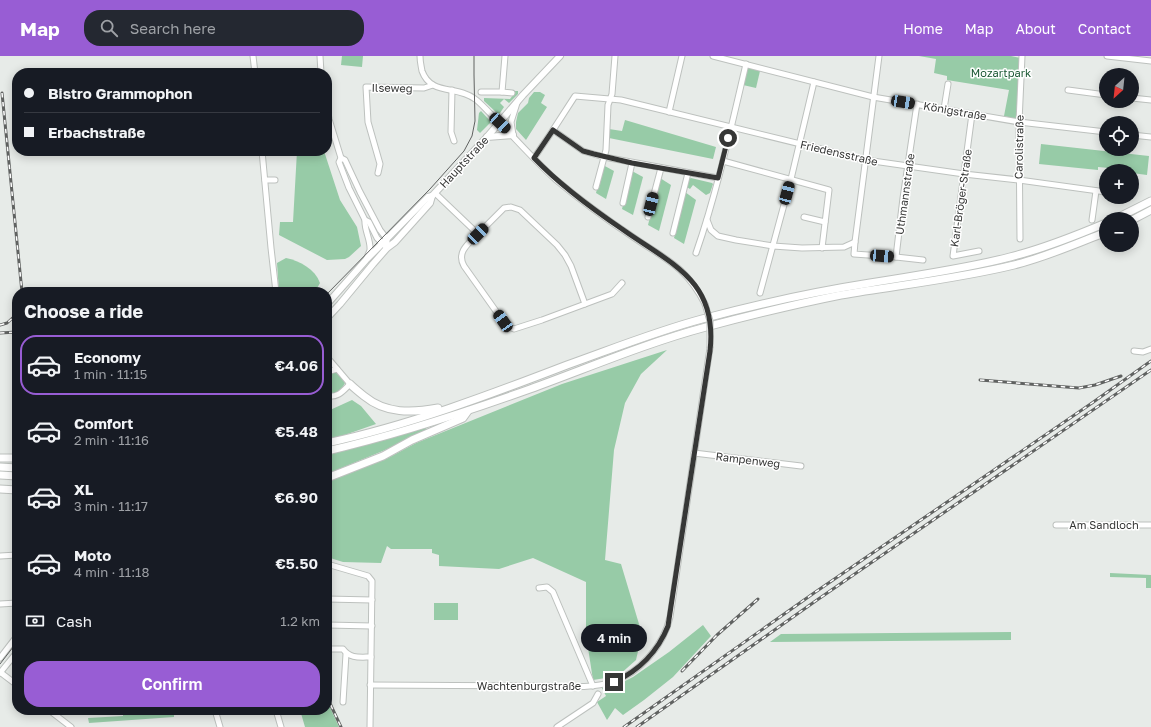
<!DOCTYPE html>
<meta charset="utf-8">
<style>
:root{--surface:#171b24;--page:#242831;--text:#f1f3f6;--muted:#9ea1a6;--line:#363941;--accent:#985dd4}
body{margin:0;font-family:"Golos Text",sans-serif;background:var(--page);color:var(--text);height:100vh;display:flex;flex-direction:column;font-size:15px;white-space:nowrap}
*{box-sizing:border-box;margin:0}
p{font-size:13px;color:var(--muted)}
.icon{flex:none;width:22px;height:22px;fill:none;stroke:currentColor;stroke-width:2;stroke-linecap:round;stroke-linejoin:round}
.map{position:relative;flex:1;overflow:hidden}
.details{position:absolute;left:12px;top:231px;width:320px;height:428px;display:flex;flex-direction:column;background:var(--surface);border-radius:16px;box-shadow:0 2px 10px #0003}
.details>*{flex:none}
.top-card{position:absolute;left:12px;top:12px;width:320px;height:88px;border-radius:16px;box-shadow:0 2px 10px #0003;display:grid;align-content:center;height:88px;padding:0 12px;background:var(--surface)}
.needle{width:26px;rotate:207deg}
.tools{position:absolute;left:1099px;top:12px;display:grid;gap:8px}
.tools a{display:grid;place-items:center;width:40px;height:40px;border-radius:50%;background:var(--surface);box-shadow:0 2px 10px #0003;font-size:20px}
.end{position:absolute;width:18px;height:18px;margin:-9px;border:5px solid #363736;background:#fff;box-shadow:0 0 0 2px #fff}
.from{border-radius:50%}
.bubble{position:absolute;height:28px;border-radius:14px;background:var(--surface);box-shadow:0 2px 10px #0003;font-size:13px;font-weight:600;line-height:28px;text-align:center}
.car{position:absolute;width:12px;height:24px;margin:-12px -6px;border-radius:5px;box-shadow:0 0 3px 1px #0007;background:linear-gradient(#222 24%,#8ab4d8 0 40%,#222 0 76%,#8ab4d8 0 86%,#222 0)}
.top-card b{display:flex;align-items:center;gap:14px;height:38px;font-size:15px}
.top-card b+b{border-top:1px solid var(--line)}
.top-card i{width:10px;height:10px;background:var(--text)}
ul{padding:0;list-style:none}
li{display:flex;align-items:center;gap:12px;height:60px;margin:0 8px 6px;padding:0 4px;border:2px solid transparent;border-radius:16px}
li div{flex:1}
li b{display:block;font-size:15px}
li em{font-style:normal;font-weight:600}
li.active{border-color:var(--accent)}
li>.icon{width:36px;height:36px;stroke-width:1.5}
h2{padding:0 12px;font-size:18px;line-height:48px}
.pay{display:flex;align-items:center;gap:10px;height:44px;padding:0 12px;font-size:15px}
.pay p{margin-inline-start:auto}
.action{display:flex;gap:8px;margin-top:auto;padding:8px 12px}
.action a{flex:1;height:46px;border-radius:16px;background:var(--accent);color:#fff;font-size:16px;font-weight:600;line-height:46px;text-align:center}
header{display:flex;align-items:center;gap:24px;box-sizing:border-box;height:56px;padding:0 20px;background:var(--accent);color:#fff}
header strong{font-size:19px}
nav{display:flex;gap:22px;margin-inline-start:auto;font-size:14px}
.search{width:280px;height:36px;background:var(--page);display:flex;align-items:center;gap:10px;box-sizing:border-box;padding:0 14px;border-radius:16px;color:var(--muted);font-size:15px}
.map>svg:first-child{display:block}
</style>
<header>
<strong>Map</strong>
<div class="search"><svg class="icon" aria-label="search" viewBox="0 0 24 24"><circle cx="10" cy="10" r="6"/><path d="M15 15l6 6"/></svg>Search here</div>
<nav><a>Home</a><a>Map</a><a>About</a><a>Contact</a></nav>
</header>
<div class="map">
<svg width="1151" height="671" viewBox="0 0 1151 671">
<rect width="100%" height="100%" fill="#e7ebe8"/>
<g fill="#97cba7">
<path d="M342,0H363L362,11L341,9Z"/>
<path d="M919,0H1011L1020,2L1016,63L1004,60L1009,34L947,24V20L934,17L936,3Z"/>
<path d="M748,12L760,15L756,32L743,29Z"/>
<path d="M515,35H518V38L509,47L504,43L500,47L504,51L500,57L498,58L484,45V42L510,43L514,38Z"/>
<path d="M534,36H540L545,39L541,47L547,51L526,84L516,73V66L518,57L528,47L529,42Z"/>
<path d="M481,55L491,66L480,77L477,74L479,57Z"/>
<path d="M625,64L716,91L713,103L609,82V73L622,75Z"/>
<path d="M1041,88L1149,100L1147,119L1132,117V115L1109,114V112L1098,111V114L1039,108Z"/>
<path d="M297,95H324L340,144L357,171L361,190L349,201L345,203L327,204L279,179L280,166H293Z"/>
<path d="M603,109L614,115L606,143L596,137Z"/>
<path d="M632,115L643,121L633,159L622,153Z"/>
<path d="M660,122L671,129L659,175L648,169Z"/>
<path d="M691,122L712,127L713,128L710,137L706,139L693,129L690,133L687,131L689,123Z"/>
<path d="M685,136L696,144L684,188L674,182Z"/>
<path d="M286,202C300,205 315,213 320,227L315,236H279L277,207Z"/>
<path d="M667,294L641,318L625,347L614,394L605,504L621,508L642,578L636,604L618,620L593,624L586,579V526L533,502L499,513L439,510V499L432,497V493H391L387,490L381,507L343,506L327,501V424L388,402L416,387L562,328Z"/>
<path d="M330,317H337L342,321L345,327C341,335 335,340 327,337V320Z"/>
<path d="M352,344L361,350L376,368L339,381L327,383V351L330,354Z"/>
<path d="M426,372L427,374L390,392L327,418V398Z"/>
<path d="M1110,517L1151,519V532H1146V522L1110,521Z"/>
<rect x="434" y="547" width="24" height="17"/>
<path d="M703,569L711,580L673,621L644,644L623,659L615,652L607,664L597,646L606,640L602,632L617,629L633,621L669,596Z"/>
<path d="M1011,576V584L770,586L781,578Z"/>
<path d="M327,645L339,671H305L300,654H327Z"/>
<path d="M123,654H174V661L89,667L88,662L123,660Z"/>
</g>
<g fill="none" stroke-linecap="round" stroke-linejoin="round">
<g stroke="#bdc1be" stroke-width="7">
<g id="minor">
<path d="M253,0L255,17"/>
<path d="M320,0L321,17"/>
<path d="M420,0C420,6 421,9 422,15C431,40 457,29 475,43C482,48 487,55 493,60C514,81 533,103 555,123C580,144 606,163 633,181C665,203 687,211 705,248"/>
<path d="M505,0L502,36L512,37"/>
<path d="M713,0L873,41L1019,66L1106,76"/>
<path d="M1107,0L1151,5"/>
<path d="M452,34L451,76L454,85"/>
<path d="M1068,34L1106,39"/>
<path d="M481,36H502"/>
<path d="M1132,42L1151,44"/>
<path d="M327,52L329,63L341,102L339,106L349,132L365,164L369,166L377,182L385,190"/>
<path d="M944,53L948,28"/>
<path d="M669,56L682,0"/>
<path d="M972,58L953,200L979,195"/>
<path d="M553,74L583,95L604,101L718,122"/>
<path d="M513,79L511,66L517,47"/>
<path d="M1132,79L1151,81"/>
<path d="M262,95L271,192L276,236"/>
<path d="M341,102L345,104L360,136L380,174L387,183V192"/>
<path d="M534,102L553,74L575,40L621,44L866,104L964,118L1019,124L1106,136"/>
<path d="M723,105L829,134L822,192"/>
<path d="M378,117L380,108L368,66L366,31L424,32L433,29"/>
<path d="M265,124H275"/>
<path d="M596,131L606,94L608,49L612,38L615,0"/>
<path d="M435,137L478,178C469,187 456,196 464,210L503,265L509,271L514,273L542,264L612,238L622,227"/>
<path d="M623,147L632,107"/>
<path d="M648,161L661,112"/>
<path d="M804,161L825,166"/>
<path d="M365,164C364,174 371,184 370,194C369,197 367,201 366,204"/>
<path d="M707,164L711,174L718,180L736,184L773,190L802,192L844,191L855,186L854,198L896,201L923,204"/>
<path d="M1092,164L1096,135"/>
<path d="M673,177L688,117"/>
<path d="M478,178L504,152L511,151L520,154L557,189L565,199L571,210L585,248"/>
<path d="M1020,183L1019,66L1022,0"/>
<path d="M855,186L879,0"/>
<path d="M696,197C717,136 731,72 746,8"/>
<path d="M896,201L903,142L917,48"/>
<path d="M760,237L791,123L814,26"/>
<path d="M1134,295L1143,296L1151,293"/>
<path d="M327,301L350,328C343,335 338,342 327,340"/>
<path d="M327,316L337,313"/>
<path d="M694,397L801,410"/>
<path d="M1056,469H1151"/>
<path d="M0,500L17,499"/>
<path d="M327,508L368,520L372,525L370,671"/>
<path d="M539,532L547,531L553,536L593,630"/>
<path d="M327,543L372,544"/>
<path d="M0,548L17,547"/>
<path d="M327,569L372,570"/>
<path d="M327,593H343C350,603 360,601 371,601"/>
<path d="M0,602L17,580"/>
<path d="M0,616L17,629"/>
<path d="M0,617L17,596"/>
<path d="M370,629C426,629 481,630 537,630C559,630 592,633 612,626C640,617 664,589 670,561L710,292"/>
<path d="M343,646L346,598"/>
<path d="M49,654L71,671"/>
<path d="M215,654L220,671"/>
<path d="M276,654L281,671"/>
<path d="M557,671L593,647L598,638"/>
</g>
</g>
<g stroke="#bdc1be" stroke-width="8">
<g id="major">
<path d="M487,81L513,79"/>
<path d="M327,248L366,204L428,141L432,140L487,81L523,39L560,0"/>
<path d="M327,262L340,248L373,208L387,192L395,186L430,147L432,140"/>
</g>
</g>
<g stroke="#bdc1be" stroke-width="9">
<g id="highway">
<path d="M1115,163L1151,145"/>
<path d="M1132,164L1151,154"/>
<path d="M350,328C354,332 359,336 364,340C386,358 412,357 438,352"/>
<path d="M327,387C410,369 489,339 567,309C612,293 657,275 702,263C758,248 813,236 870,227C917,219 964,213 1010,201C1043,193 1075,180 1106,167"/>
<path d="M327,395C396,379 463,357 530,333C588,312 646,287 706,271C751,259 796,248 841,239C899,229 957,223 1014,209C1046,201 1076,188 1106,176"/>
<path d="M0,402H17"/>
<path d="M0,411L17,412"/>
<path d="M0,419L17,420"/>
<path d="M327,422L383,400L412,384L463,362L468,355"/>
<path d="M0,433L17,434"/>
</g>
</g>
<use href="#minor" stroke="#fff" stroke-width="5"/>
<use href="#major" stroke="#fff" stroke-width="6"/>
<use href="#highway" stroke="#fff" stroke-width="7"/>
<g stroke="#606261" stroke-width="1">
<path d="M327,238L430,133L464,95L472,80L475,65L474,19V0"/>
<path d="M0,608L17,586"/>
</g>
<g stroke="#606261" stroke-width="3">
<g id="rail">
<path d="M2,37L22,236"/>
<path d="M0,269L7,267L17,258"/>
<path d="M0,277L17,276"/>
<path d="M980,324L1079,332L1095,329L1121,320"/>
<path d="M682,615L717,579L758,543"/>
<path d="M327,641L341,671"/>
<path d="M624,671L814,537L1092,347L1151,305"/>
<path d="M637,671L817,544L1151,314"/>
</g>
</g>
<use href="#rail" stroke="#fff" stroke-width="1.5" stroke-dasharray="4.5" stroke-linecap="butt"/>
<g stroke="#bdc1be" stroke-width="7" stroke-linecap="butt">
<path id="minor-bridge" d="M705,248L710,265V292"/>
</g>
<use href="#minor-bridge" stroke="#fff" stroke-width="5"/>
</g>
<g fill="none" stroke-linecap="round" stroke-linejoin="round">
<path stroke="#363736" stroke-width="5" d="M614,626C639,615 658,595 668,570L710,295C718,224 671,208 622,173C591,152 560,129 534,102L553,74L583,95L594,98L632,107L718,122L728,82"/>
</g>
<g text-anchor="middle" stroke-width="3" stroke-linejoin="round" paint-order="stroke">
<g font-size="11" fill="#1c5935" stroke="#fff">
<text x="1001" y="21">Mozartpark</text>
</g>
<g font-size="11" fill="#363736" stroke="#fff">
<text transform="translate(392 32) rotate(1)" y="4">Ilseweg</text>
<text transform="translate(955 55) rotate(10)" y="4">Königstraße</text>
<text transform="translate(1019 91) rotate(-89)" y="4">Carolistraße</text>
<text transform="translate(839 97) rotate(13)" y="4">Friedensstraße</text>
<text transform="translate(464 106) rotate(-47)" y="4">Hauptstraße</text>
<text transform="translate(905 138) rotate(-82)" y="4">Uthmannstraße</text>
<text transform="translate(961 142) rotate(-82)" y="4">Karl-Bröger-Straße</text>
<text transform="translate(748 404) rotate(7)" y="4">Rampenweg</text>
<text x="1104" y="473">Am Sandloch</text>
<text x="529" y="634">Wachtenburgstraße</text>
</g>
</g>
</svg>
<div class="tools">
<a><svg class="needle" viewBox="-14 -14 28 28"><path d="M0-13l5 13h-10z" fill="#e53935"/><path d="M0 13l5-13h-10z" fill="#9ea1a6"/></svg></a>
<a><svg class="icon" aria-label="locate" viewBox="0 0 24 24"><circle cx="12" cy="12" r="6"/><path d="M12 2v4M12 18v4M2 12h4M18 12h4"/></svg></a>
<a>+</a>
<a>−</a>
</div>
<i class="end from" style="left:728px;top:82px"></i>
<i class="end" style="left:614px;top:626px"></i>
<div class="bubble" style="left:581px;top:568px;width:66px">4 min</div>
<i class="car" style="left:903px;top:46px;rotate:99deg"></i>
<i class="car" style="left:500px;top:67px;rotate:133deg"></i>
<i class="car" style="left:787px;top:137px;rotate:15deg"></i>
<i class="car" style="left:651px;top:148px;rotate:14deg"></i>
<i class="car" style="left:478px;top:178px;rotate:45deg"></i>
<i class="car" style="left:882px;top:200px;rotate:94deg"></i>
<i class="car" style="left:503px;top:265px;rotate:325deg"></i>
<div class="top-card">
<b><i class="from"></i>Bistro Grammophon</b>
<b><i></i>Erbachstraße</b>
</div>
<section class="details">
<h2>Choose a ride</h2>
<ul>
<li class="active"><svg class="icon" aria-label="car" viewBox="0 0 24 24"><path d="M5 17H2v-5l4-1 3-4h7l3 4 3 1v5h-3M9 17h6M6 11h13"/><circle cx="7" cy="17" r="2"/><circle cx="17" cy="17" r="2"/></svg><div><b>Economy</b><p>1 min · 11:15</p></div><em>€4.06</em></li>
<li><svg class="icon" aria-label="car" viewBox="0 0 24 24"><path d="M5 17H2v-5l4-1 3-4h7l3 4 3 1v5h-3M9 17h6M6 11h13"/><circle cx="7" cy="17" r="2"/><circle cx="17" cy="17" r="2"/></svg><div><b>Comfort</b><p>2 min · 11:16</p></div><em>€5.48</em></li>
<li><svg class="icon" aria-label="car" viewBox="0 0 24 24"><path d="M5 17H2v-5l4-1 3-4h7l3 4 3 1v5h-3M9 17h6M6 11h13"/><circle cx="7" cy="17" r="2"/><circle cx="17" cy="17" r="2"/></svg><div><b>XL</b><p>3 min · 11:17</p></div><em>€6.90</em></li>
<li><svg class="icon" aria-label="car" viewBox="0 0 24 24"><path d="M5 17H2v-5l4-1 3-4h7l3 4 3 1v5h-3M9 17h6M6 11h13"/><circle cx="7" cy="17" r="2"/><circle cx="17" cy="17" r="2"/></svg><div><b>Moto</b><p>4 min · 11:18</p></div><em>€5.50</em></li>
</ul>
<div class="pay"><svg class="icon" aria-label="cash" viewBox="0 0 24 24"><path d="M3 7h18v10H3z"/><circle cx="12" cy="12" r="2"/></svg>Cash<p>1.2 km</p></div>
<div class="action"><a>Confirm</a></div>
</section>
</div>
